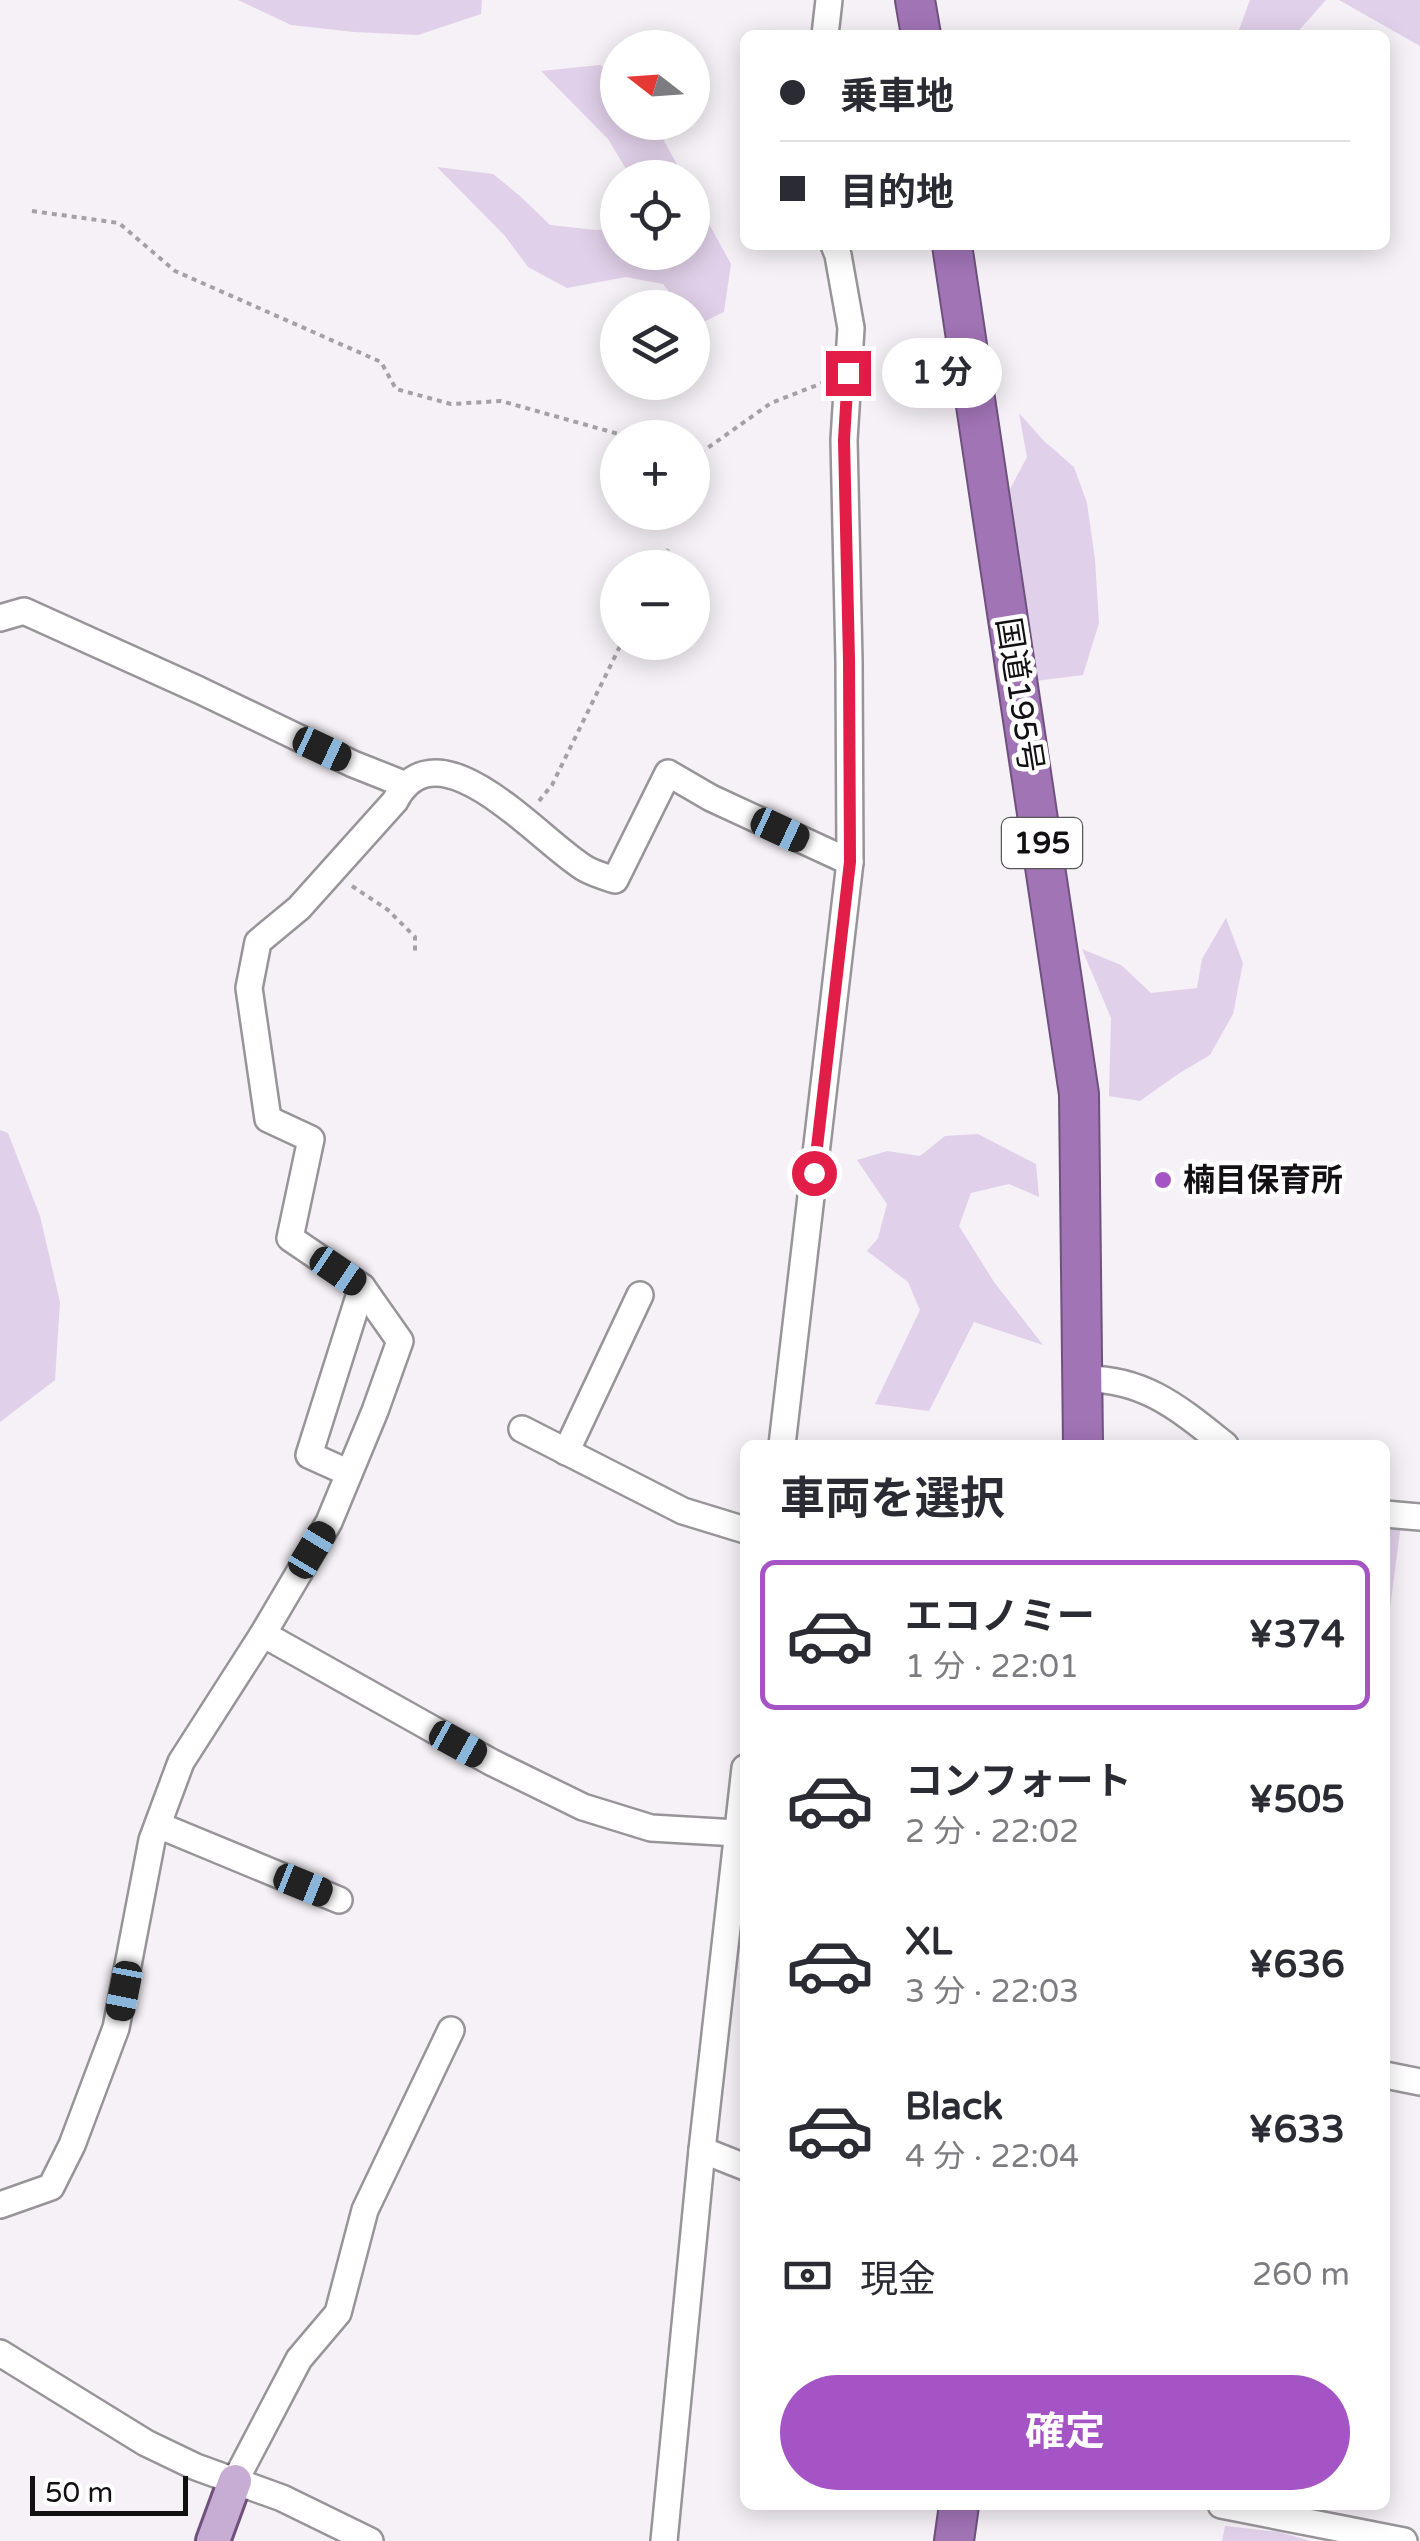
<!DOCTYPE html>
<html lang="ja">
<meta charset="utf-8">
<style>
:root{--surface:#fff;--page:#f2f2f3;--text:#2b2b33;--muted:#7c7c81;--line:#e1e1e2;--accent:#a454c4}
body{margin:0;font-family:"Varela Round","Noto Sans JP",sans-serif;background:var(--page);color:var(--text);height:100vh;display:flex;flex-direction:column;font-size:38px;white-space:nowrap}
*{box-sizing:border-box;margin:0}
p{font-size:32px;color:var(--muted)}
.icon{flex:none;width:55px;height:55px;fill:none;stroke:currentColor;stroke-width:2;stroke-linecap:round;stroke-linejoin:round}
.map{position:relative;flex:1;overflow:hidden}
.side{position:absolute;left:740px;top:1440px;width:650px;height:1070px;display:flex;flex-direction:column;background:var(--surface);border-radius:15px;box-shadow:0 5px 25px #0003}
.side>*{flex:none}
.guide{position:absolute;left:740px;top:30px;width:650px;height:220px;border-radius:15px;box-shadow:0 5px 25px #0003;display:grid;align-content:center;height:220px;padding:0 40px;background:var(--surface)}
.needle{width:65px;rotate:287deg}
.controls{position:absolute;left:600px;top:30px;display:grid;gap:20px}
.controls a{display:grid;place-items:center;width:110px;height:110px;border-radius:50%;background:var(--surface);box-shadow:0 5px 25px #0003;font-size:50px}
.scale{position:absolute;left:30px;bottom:25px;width:158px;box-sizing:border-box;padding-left:10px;border:5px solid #121012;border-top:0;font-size:28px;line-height:35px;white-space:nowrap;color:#121012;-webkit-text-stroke:8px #fff;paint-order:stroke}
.end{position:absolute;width:45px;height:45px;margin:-22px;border:12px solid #e11d48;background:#fff;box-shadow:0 0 0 5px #fff}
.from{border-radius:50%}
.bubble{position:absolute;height:70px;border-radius:35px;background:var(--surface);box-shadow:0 5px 25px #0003;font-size:32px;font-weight:700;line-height:70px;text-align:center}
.car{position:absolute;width:30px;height:60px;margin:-30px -15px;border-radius:12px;box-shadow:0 0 8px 2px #0007;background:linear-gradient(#222 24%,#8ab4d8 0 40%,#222 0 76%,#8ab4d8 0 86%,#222 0)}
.guide b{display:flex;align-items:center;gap:35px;height:95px;font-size:38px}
.guide b+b{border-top:2px solid var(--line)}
.guide i{width:25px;height:25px;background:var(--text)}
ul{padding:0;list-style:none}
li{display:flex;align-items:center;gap:30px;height:150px;margin:0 20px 15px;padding:0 20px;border:5px solid transparent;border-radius:15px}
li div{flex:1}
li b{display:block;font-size:38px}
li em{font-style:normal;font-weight:700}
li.on{border-color:var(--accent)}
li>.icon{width:90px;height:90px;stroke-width:1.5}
h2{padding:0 40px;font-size:45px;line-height:120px}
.pay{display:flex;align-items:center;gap:25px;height:110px;padding:0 40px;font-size:38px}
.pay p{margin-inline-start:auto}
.action{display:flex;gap:20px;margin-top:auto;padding:20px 40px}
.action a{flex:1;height:115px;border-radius:60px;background:var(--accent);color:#fff;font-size:40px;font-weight:700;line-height:115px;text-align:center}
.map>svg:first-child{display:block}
</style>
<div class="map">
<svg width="1420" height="2541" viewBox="0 0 1420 2541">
<rect width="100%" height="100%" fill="#f5f1f7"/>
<g fill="#e1d0e9">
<path d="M238,0H482L481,14L418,35L354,32L291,25Z"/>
<path d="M1250,0H1326L1295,35H1237Z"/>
<path d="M1339,0H1420V46Z"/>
<path d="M600,65L617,79L618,122L654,123L684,177H631L608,139L541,71Z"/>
<path d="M437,167L493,174L520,196L550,225L596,230L617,229L618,252H692L693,195L731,264L724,312L695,326L693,323L692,308L681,307L663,284L626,277L567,288L528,267L505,236Z"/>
<path d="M1019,413L1044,441L1074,467L1087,503L1095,559L1099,623L1083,675L1035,681L1008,493L1027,457Z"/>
<path d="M1226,918L1243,963L1233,1014L1210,1055L1178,1074L1140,1101L1109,1096L1111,1018L1082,949L1121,965L1151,993L1197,988L1202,959Z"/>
<path d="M0,1130L8,1133L40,1216L60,1302L55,1380L0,1422Z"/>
<path d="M978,1134L1036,1164L1039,1197L1009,1184L971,1193L959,1226L994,1282L1043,1345L974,1322L929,1411L875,1404L920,1310L908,1282L867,1251L878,1238L887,1204L857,1160L887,1151L920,1156L945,1136Z"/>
<path d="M1385,1520L1401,1524L1390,1608L1385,1612Z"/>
<path d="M1225,2526L1279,2532L1311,2541H1222Z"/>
</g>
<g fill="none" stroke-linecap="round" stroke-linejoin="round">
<g stroke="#98949a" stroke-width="30">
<g id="minor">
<path d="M825,35L829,0"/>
<path d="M0,618L24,611L199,690L353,764L406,785"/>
<path d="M1082,1379C1143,1377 1180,1409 1225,1445"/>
<path d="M522,1429L683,1511L745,1530"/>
<path d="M782,1445L850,862L849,660L844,440L851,328L838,255L834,245"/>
<path d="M566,1452L640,1295"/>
<path d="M349,1473L309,1455L362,1287"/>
<path d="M1385,1514L1420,1517"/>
<path d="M263,1634L491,1762L583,1807L651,1828L737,1833"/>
<path d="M158,1825L339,1900"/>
<path d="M1385,2075L1420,2082"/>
<path d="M702,2150L745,2167"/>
<path d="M0,2205L51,2187L72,2145L116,2028L152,1840L181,1762L263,1634L329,1522L375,1411L400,1341L362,1287L290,1238L311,1139L268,1119L249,988L258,942L299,908L395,801C438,718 542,844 586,869C595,874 606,877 615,880L668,773L711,798L850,862"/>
<path d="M0,2353L146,2443L196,2467L282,2498L370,2541"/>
<path d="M235,2481L299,2359L338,2313L365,2210L451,2030"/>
<path d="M1221,2505L1404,2541"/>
<path d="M664,2541L702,2150L745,1768"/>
</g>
</g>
<g stroke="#6f517d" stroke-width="38">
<path id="major" d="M213,2541L235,2481"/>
</g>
<g stroke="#6f517d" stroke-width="42">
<g id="highway">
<path d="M915,0L921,35"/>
<path d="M952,245L1079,1094L1083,1445"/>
<path d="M954,2541L959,2505"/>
</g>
</g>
<g stroke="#a4a1a5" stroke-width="4" stroke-dasharray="5 5" stroke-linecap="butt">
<path d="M32,211L119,223L175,271L381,362L396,389L451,404L501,401L633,438"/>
<path d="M692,459L771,403L825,382"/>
<path d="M659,568L668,549"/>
<path d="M539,801L552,785L622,642"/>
<path d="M352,886L388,910L415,937V953"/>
</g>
<use href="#minor" stroke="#fff" stroke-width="25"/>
<use href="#major" stroke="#c7acd3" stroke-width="32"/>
<use href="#highway" stroke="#a174b6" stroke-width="38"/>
</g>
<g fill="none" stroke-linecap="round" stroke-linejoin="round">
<path stroke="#e11d48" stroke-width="12" d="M814,1173L850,862L849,660L844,440L848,373"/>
</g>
<circle fill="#a454c4" stroke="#fff" stroke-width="4" cx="1163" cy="1180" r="10"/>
<g text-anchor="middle" stroke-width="9" stroke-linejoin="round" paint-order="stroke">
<rect fill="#fff" stroke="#595859" stroke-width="2.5" x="1002" y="818" width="80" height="50" rx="8"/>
<g font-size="30" font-weight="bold" fill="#121012">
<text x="1042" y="853">195</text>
</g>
<g font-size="32" fill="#121012" stroke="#fff">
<text transform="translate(1020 695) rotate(81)" y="11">国道195号</text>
</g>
<g font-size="32" font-weight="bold" fill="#121012" stroke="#fff" text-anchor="start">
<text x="1183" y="1191">楠目保育所</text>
</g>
</g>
</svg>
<div class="controls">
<a><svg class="needle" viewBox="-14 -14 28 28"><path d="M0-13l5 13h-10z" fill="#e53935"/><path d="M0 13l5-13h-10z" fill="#7c7c81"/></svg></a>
<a><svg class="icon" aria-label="locate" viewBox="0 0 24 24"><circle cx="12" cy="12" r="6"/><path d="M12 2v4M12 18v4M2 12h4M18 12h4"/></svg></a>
<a><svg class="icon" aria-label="layers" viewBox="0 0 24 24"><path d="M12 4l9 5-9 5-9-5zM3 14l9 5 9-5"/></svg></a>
<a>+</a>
<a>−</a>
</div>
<div class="scale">50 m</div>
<i class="end from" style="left:814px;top:1173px"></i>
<i class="end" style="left:848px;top:373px"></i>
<div class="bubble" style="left:882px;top:338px;width:120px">1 分</div>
<i class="car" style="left:322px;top:749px;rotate:115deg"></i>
<i class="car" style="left:780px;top:830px;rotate:115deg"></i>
<i class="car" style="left:338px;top:1271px;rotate:124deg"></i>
<i class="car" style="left:312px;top:1550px;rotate:31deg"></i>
<i class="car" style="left:458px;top:1744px;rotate:119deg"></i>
<i class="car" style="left:303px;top:1885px;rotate:112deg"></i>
<i class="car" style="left:124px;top:1991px;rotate:191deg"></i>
<div class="guide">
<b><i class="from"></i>乗車地</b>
<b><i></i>目的地</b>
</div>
<section class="side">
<h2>車両を選択</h2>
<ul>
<li class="on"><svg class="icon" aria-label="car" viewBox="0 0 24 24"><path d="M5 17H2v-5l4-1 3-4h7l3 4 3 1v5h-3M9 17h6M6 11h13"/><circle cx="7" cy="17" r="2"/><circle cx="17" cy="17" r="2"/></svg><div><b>エコノミー</b><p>1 分 · 22:01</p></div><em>¥374</em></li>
<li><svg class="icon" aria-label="car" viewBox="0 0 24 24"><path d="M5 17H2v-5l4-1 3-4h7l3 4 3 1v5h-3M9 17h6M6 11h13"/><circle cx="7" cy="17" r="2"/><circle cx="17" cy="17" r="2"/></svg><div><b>コンフォート</b><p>2 分 · 22:02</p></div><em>¥505</em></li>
<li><svg class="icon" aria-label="car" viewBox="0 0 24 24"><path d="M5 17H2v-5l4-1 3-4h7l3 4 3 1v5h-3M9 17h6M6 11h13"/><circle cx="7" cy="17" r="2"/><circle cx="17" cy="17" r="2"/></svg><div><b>XL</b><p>3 分 · 22:03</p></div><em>¥636</em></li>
<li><svg class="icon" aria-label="car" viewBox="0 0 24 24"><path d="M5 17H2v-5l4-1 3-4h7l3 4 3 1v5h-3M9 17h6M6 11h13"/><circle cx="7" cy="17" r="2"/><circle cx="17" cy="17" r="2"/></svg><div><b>Black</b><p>4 分 · 22:04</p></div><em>¥633</em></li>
</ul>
<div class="pay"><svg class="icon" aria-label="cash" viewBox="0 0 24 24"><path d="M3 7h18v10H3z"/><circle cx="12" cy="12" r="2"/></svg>現金<p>260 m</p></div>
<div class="action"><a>確定</a></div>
</section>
</div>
